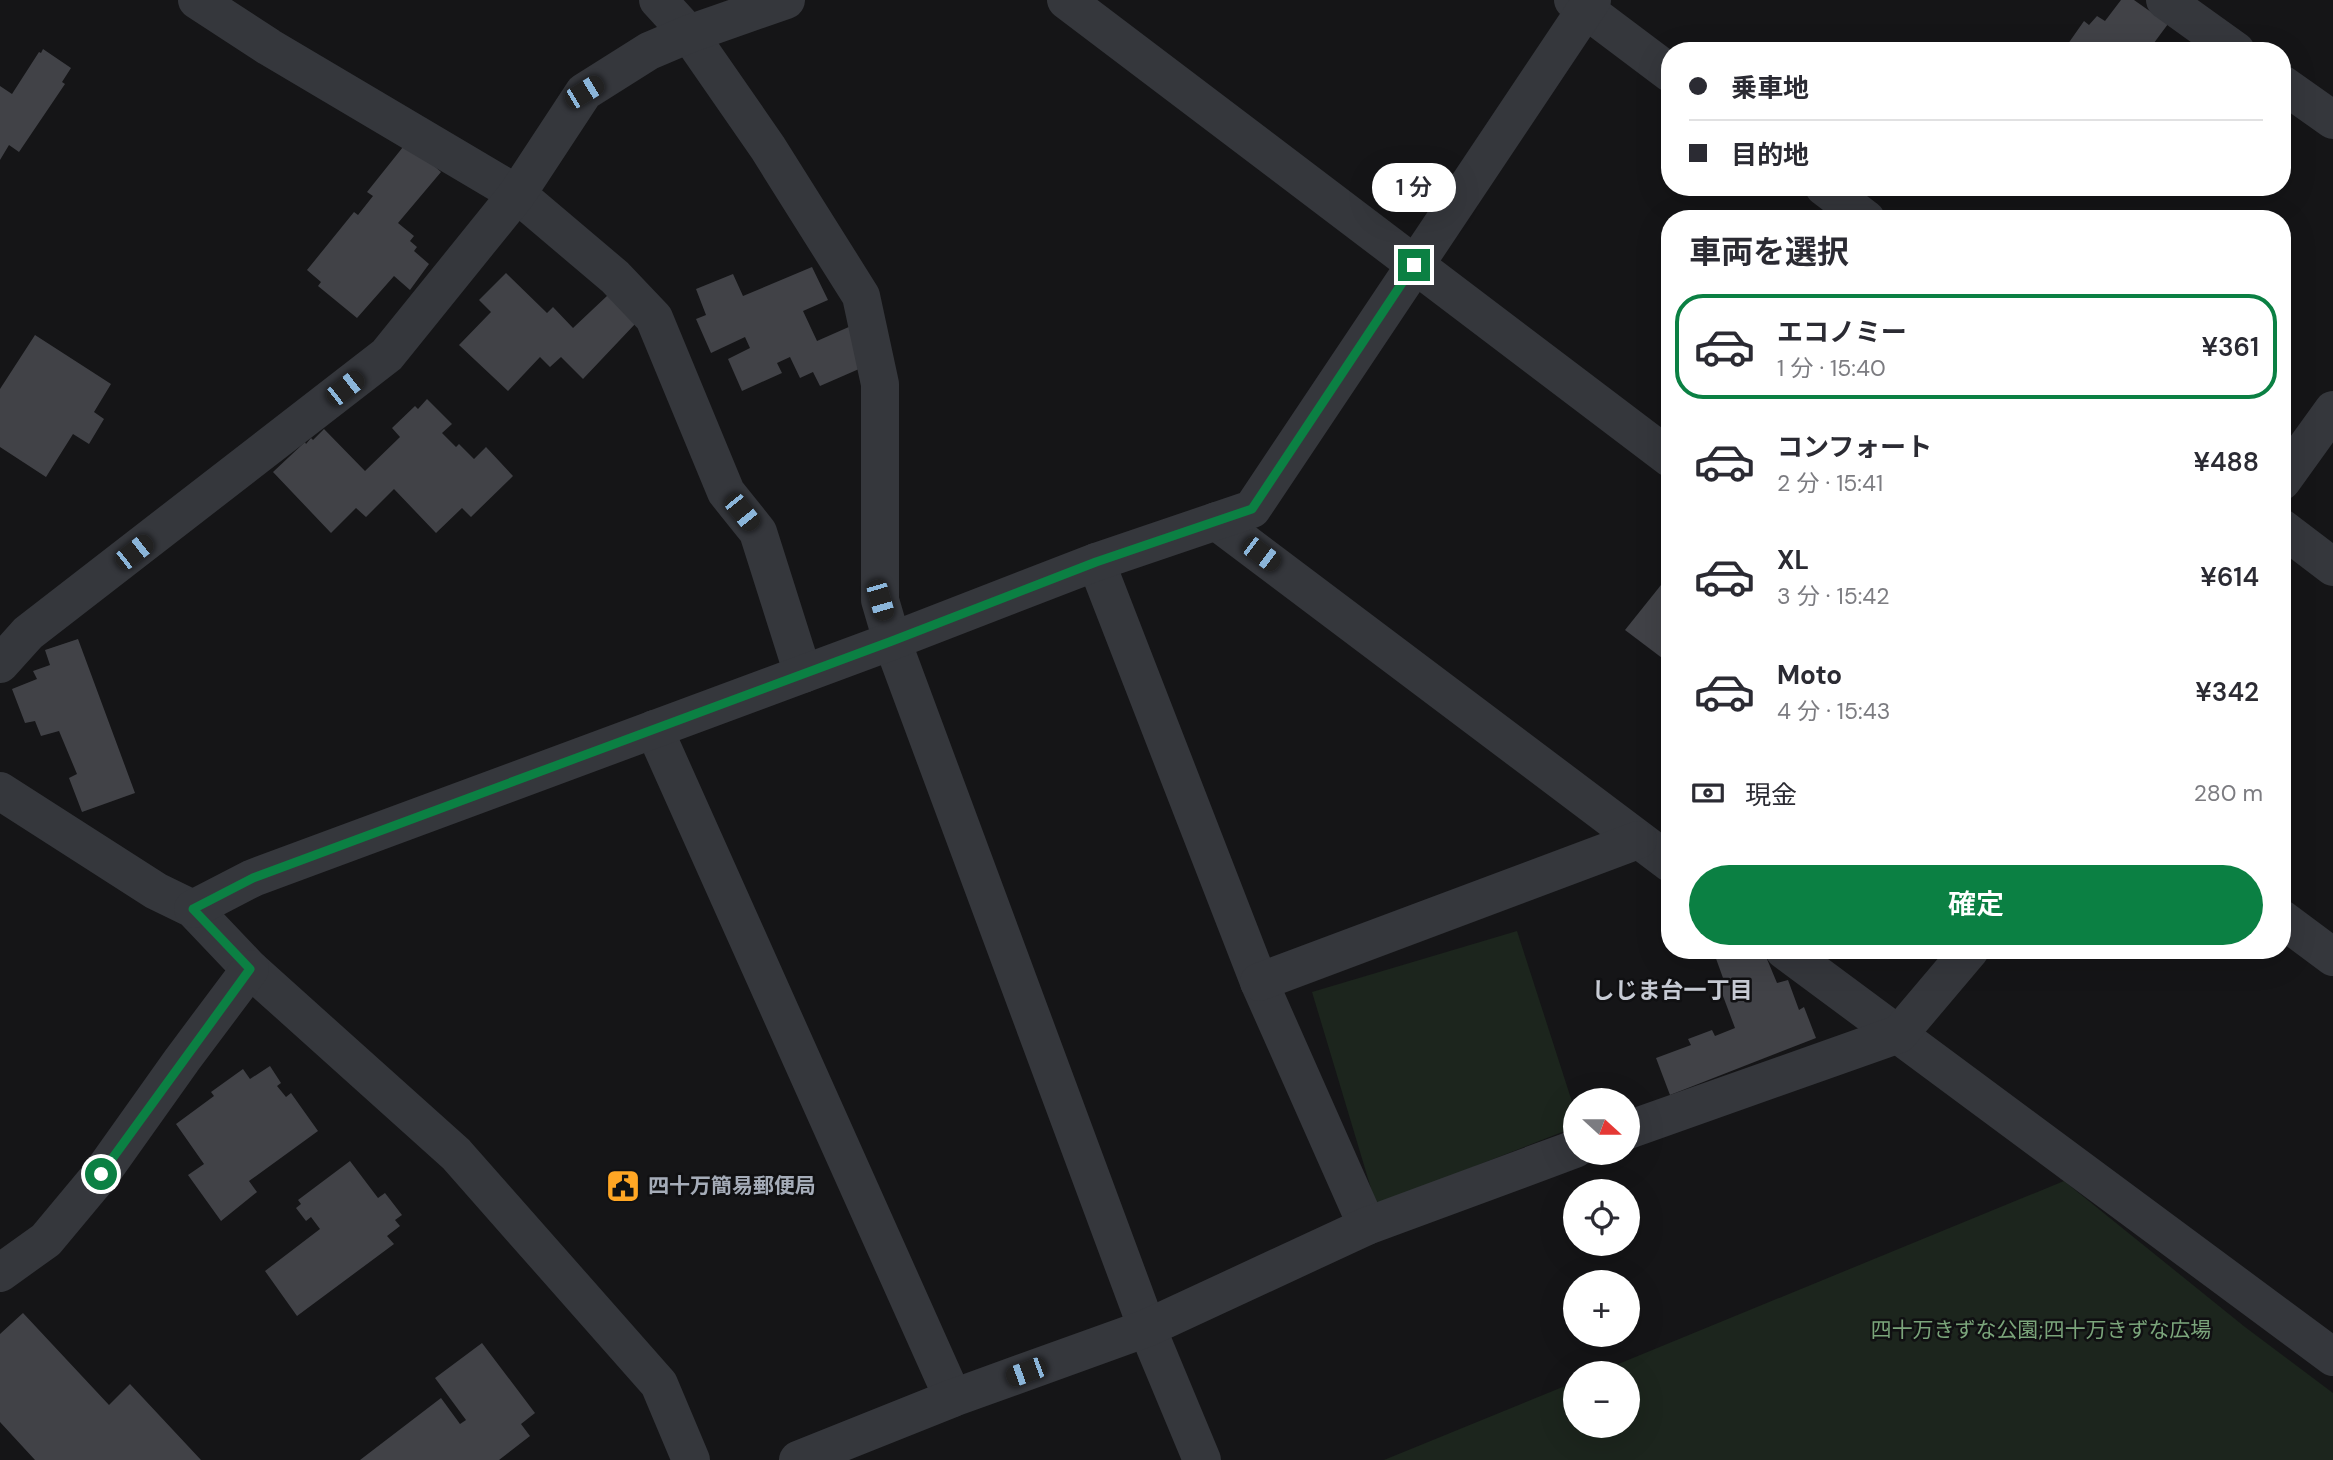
<!DOCTYPE html>
<html lang="ja">
<meta charset="utf-8">
<style>
:root{--surface:#fff;--page:#f7f7f7;--text:#2b2b33;--muted:#7c7c81;--line:#e1e1e2;--accent:#0b8043}
body{margin:0;font-family:"DM Sans","Noto Sans JP",sans-serif;background:var(--page);color:var(--text);height:100vh;display:flex;flex-direction:column;font-size:26px;white-space:nowrap}
*{box-sizing:border-box;margin:0}
p{font-size:23px;color:var(--muted)}
.icon{flex:none;width:38px;height:38px;fill:none;stroke:currentColor;stroke-width:2;stroke-linecap:round;stroke-linejoin:round}
.map{position:relative;flex:1;overflow:hidden}
.panel{position:absolute;left:1661px;top:210px;width:630px;height:749px;display:flex;flex-direction:column;background:var(--surface);border-radius:28px;box-shadow:0 7px 28px #0002}
.panel>*{flex:none}
.hud{position:absolute;left:1661px;top:42px;width:630px;height:154px;border-radius:28px;box-shadow:0 7px 28px #0002;display:grid;align-content:center;height:154px;padding:0 28px;background:var(--surface)}
.needle{width:46px;rotate:111deg}
.controls{position:absolute;left:1563px;top:1088px;display:grid;gap:14px}
.controls a{display:grid;place-items:center;width:77px;height:77px;border-radius:50%;background:var(--surface);box-shadow:0 7px 28px #0002;font-size:35px}
.end{position:absolute;width:32px;height:32px;margin:-16px;border:9px solid #0b8043;background:#fff;box-shadow:0 0 0 4px #fff}
.from{border-radius:50%}
.bubble{position:absolute;height:49px;border-radius:24px;background:var(--surface);box-shadow:0 7px 28px #0002;font-size:23px;font-weight:600;line-height:49px;text-align:center}
.car{position:absolute;width:21px;height:42px;margin:-21px -10px;border-radius:9px;box-shadow:0 0 5px 2px #0007;background:linear-gradient(#222 24%,#8ab4d8 0 40%,#222 0 76%,#8ab4d8 0 86%,#222 0)}
.hud b{display:flex;align-items:center;gap:24px;height:66px;font-size:26px}
.hud b+b{border-top:2px solid var(--line)}
.hud i{width:18px;height:18px;background:var(--text)}
ul{padding:0;list-style:none}
li{display:flex;align-items:center;gap:21px;height:105px;margin:0 14px 10px;padding:0 14px;border:4px solid transparent;border-radius:28px}
li div{flex:1}
li b{display:block;font-size:26px}
li em{font-style:normal;font-weight:600}
li.current{border-color:var(--accent)}
li>.icon{width:63px;height:63px;stroke-width:1.5}
h2{padding:0 28px;font-size:32px;line-height:84px}
.pay{display:flex;align-items:center;gap:18px;height:77px;padding:0 28px;font-size:26px}
.pay p{margin-inline-start:auto}
.action{display:flex;gap:14px;margin-top:auto;padding:14px 28px}
.action a{flex:1;height:80px;border-radius:42px;background:var(--accent);color:#fff;font-size:28px;font-weight:600;line-height:80px;text-align:center}
.map>svg:first-child{display:block}
</style>
<div class="map">
<svg width="2333" height="1460" viewBox="0 0 2333 1460">
<rect width="100%" height="100%" fill="#151517"/>
<g fill="#1c251d">
<path d="M1517,931L1575,1111V1127L1376,1205L1312,992Z"/>
<path d="M2064,1181L2245,1327L2333,1393V1460H1384L1575,1382V1426H1628V1374H1594Z"/>
</g>
<g fill="#414247">
<path d="M2121,0H2134L2168,24L2148,51H2063L2084,21L2089,25L2097,16L2105,21Z"/>
<path d="M43,49L71,68L62,82L65,84L19,152L9,145L0,160V86L12,94L39,52L41,53Z"/>
<path d="M407,142L441,172L398,223L414,236L410,241L417,247L414,251L429,264L410,290L394,276L357,318L318,286L321,282L307,270L354,212L358,215L373,196L367,192Z"/>
<path d="M812,267L828,300L803,311L817,341L851,326L859,369L820,386L813,372L800,378L790,357L777,363L782,373L742,391L728,359L750,348L745,337L711,353L696,319L706,315L696,289L733,274L743,296Z"/>
<path d="M506,273L547,313L553,307L573,328L608,295L636,323L583,379L561,357L550,367L540,357L508,391L459,345L491,312L479,300Z"/>
<path d="M35,335L111,384L94,412L104,419L89,444L73,434L46,477L0,447V389Z"/>
<path d="M427,399L452,424L442,433L456,447L459,444L474,459L486,447L513,476L471,517L462,508L436,533L394,489L366,517L356,508L331,533L273,472L305,442L306,444L311,438L313,440L324,429L365,471L400,437L392,428L415,406L418,409Z"/>
<path d="M1665,580L1670,583V664L1625,630Z"/>
<path d="M78,639L135,793L82,812L69,778L77,774L59,731L41,736L35,721L25,723L12,689L37,679L33,671L50,665L45,650Z"/>
<path d="M1716,950H1756L1767,959L1777,983L1788,980L1799,1010L1804,1007L1816,1038L1670,1095L1656,1058L1691,1045L1688,1039L1712,1030L1715,1036L1735,1028L1717,980L1723,978L1714,953Z"/>
<path d="M270,1066L281,1083L277,1086L286,1097L291,1093L318,1131L249,1181L257,1192L221,1221L188,1175L204,1164L176,1124L214,1096L211,1092L243,1069L250,1079Z"/>
<path d="M350,1161L378,1198L385,1193L402,1215L395,1220L400,1226L387,1236L394,1244L297,1316L265,1271L320,1229L311,1217L306,1221L296,1208L301,1204L298,1200Z"/>
<path d="M23,1313L109,1405L130,1384L201,1460H35L0,1422V1334Z"/>
<path d="M482,1343L535,1413L521,1424L530,1436L499,1460H360L441,1398L460,1424L466,1420L435,1378Z"/>
</g>
<g fill="none" stroke-linecap="round" stroke-linejoin="round">
<g stroke="#35373c" stroke-width="38">
<path d="M197,0L269,47L517,194L615,277L654,318L726,492L758,532L803,674"/>
<path d="M658,0L689,34L768,148L861,296L880,384V600L892,641L1147,1328L1202,1460"/>
<path d="M1066,0L1670,458"/>
<path d="M1573,0L1670,73"/>
<path d="M2165,0L2236,51"/>
<path d="M2282,84L2333,120"/>
<path d="M1824,187L1866,219"/>
<path d="M2282,481L2333,410"/>
<path d="M1216,521L1670,863"/>
<path d="M2282,528L2333,567"/>
<path d="M1096,562L1259,982L1367,1226"/>
<path d="M0,664L28,633L387,355L517,194L584,92L649,51L689,34L786,0"/>
<path d="M654,729L953,1398"/>
<path d="M0,791L156,891L193,909L250,969L456,1154L659,1384L691,1460"/>
<path d="M193,909L253,878L892,641L1096,562L1252,509L1592,0"/>
<path d="M2282,919L2333,957"/>
<path d="M1784,950L2333,1357"/>
<path d="M1259,982L1638,840"/>
<path d="M1628,1130L1899,1034L1970,950"/>
<path d="M0,1273L46,1240L101,1174L182,1060L250,969"/>
<path d="M798,1460L953,1398L1147,1328L1367,1226L1575,1149"/>
</g>
</g>
<g fill="none" stroke-linecap="round" stroke-linejoin="round">
<path stroke="#0b8043" stroke-width="9" d="M101,1174L250,969L193,909L253,878L892,641L1096,562L1252,509L1414,265"/>
</g>
<defs>
<g id="civic-square" transform="scale(1.75)"><rect x="-9" y="-9" width="18" height="18" rx="4" fill="#ffa624" stroke="#101012"/><path d="M-.6-6.5H3V-4.5H.6V-3L4-1V1h2V6H-6V1h2V-1L-.6-3ZM-1.2 2.5V6h2.4V2.5Z" fill="#111"/></g>
</defs>
<g fill-rule="evenodd">
<use href="#civic-square" x="623" y="1186"/>
</g>
<g text-anchor="middle" stroke-width="5" stroke-linejoin="round" paint-order="stroke">
<g font-size="21" font-weight="bold" fill="#a5acb8" stroke="#101012" text-anchor="start">
<text x="648" y="1193">四十万簡易郵便局</text>
</g>
<g font-size="21" fill="#7ba57b" stroke="#101012">
<text x="2041" y="1337">四十万きずな公園;四十万きずな広場</text>
</g>
<g font-size="23" font-weight="bold" fill="#c7cbd4" stroke="#101012">
<text x="1672" y="998">しじま台一丁目</text>
</g>
</g>
</svg>
<div class="controls">
<a><svg class="needle" viewBox="-14 -14 28 28"><path d="M0-13l5 13h-10z" fill="#e53935"/><path d="M0 13l5-13h-10z" fill="#7c7c81"/></svg></a>
<a><svg class="icon" aria-label="locate" viewBox="0 0 24 24"><circle cx="12" cy="12" r="6"/><path d="M12 2v4M12 18v4M2 12h4M18 12h4"/></svg></a>
<a>+</a>
<a>−</a>
</div>
<i class="end from" style="left:101px;top:1174px"></i>
<i class="end" style="left:1414px;top:265px"></i>
<div class="bubble" style="left:1372px;top:163px;width:84px">1 分</div>
<i class="car" style="left:584px;top:92px;rotate:59deg"></i>
<i class="car" style="left:345px;top:388px;rotate:52deg"></i>
<i class="car" style="left:742px;top:512px;rotate:141deg"></i>
<i class="car" style="left:134px;top:552px;rotate:52deg"></i>
<i class="car" style="left:1261px;top:554px;rotate:127deg"></i>
<i class="car" style="left:880px;top:600px;rotate:164deg"></i>
<i class="car" style="left:1026px;top:1372px;rotate:250deg"></i>
<div class="hud">
<b><i class="from"></i>乗車地</b>
<b><i></i>目的地</b>
</div>
<section class="panel">
<h2>車両を選択</h2>
<ul>
<li class="current"><svg class="icon" aria-label="car" viewBox="0 0 24 24"><path d="M5 17H2v-5l4-1 3-4h7l3 4 3 1v5h-3M9 17h6M6 11h13"/><circle cx="7" cy="17" r="2"/><circle cx="17" cy="17" r="2"/></svg><div><b>エコノミー</b><p>1 分 · 15:40</p></div><em>¥361</em></li>
<li><svg class="icon" aria-label="car" viewBox="0 0 24 24"><path d="M5 17H2v-5l4-1 3-4h7l3 4 3 1v5h-3M9 17h6M6 11h13"/><circle cx="7" cy="17" r="2"/><circle cx="17" cy="17" r="2"/></svg><div><b>コンフォート</b><p>2 分 · 15:41</p></div><em>¥488</em></li>
<li><svg class="icon" aria-label="car" viewBox="0 0 24 24"><path d="M5 17H2v-5l4-1 3-4h7l3 4 3 1v5h-3M9 17h6M6 11h13"/><circle cx="7" cy="17" r="2"/><circle cx="17" cy="17" r="2"/></svg><div><b>XL</b><p>3 分 · 15:42</p></div><em>¥614</em></li>
<li><svg class="icon" aria-label="car" viewBox="0 0 24 24"><path d="M5 17H2v-5l4-1 3-4h7l3 4 3 1v5h-3M9 17h6M6 11h13"/><circle cx="7" cy="17" r="2"/><circle cx="17" cy="17" r="2"/></svg><div><b>Moto</b><p>4 分 · 15:43</p></div><em>¥342</em></li>
</ul>
<div class="pay"><svg class="icon" aria-label="cash" viewBox="0 0 24 24"><path d="M3 7h18v10H3z"/><circle cx="12" cy="12" r="2"/></svg>現金<p>280 m</p></div>
<div class="action"><a>確定</a></div>
</section>
</div>
